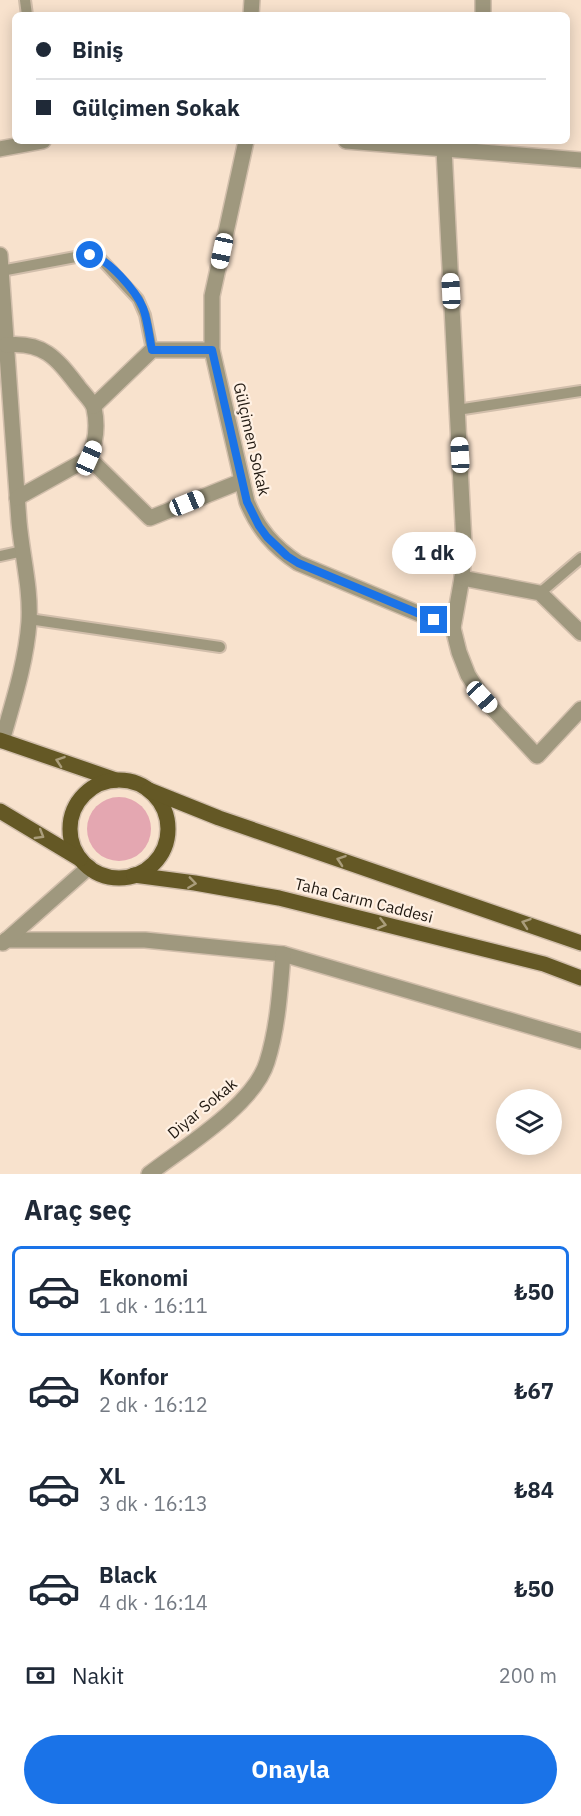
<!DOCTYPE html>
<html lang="tr">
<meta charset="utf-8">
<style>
:root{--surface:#fff;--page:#f6f6f7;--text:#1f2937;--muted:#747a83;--line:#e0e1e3;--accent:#1a73e8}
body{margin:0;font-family:"IBM Plex Sans",sans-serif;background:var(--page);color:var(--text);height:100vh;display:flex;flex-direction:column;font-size:22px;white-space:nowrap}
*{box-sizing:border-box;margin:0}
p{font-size:20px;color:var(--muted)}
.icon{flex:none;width:33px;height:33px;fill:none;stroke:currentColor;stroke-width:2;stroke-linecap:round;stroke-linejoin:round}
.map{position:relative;height:1174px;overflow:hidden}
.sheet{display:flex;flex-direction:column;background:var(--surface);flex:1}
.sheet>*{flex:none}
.top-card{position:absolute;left:12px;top:12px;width:558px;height:132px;border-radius:9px;box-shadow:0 3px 15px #0003;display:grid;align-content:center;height:132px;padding:0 24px;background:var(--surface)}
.fabs{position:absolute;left:496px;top:1089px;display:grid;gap:12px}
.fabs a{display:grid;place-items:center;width:66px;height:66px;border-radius:50%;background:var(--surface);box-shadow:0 3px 15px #0003;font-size:30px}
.end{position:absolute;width:27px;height:27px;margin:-14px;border:8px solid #1a73e8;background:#fff;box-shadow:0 0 0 3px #fff}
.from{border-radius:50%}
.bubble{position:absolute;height:42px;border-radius:21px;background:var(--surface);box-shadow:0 3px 15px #0003;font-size:20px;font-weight:700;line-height:42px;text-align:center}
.car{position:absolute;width:18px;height:36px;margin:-18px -9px;border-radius:8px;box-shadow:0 0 4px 2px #0007;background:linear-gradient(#fff 24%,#345 0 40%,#fff 0 76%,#345 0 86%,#fff 0)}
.top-card b{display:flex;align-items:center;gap:21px;height:57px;font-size:22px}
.top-card b+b{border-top:2px solid var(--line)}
.top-card i{width:15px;height:15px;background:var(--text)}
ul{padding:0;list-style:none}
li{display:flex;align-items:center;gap:18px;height:90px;margin:0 12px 9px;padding:0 12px;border:3px solid transparent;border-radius:9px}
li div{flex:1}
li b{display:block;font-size:22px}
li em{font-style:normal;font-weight:700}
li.on{border-color:var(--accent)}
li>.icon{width:54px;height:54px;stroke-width:1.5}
h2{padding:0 24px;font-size:27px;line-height:72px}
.pay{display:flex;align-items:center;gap:15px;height:66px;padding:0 24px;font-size:22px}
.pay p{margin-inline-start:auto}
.button{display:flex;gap:12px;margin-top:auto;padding:12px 24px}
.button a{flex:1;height:69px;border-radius:36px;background:var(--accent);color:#fff;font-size:24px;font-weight:700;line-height:69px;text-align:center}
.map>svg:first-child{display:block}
</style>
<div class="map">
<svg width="581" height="1174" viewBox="0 0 581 1174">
<rect width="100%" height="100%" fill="#f8e2cd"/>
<circle fill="#e4a7b1" cx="119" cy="829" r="32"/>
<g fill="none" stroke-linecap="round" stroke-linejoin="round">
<g stroke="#d1beab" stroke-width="14">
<g id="lane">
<path d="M25,0L27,15"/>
<path d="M1,271L86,255L100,258L138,299L145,315L152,350"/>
<path d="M457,410L581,391"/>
<path d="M0,556L23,551"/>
<path d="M540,593L581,558"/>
<path d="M29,619L220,647"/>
</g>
</g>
<g stroke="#d1beab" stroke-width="18">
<g id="street">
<path d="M251,15L252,0"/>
<path d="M483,15V0"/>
<path d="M246,141L212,296V350L247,502C258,529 274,547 298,563L453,628"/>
<path d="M346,141L581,160"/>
<path d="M0,149L43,141"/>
<path d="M444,149L464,544L462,578L453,628L459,652L468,675L482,697L537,756L581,709"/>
<path d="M0,255C7,344 13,433 19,522C22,556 31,588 29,622C26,663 13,702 2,741"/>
<path d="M6,345C44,341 57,359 78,386C83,393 92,401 94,408C98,426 96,442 89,458L17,498"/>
<path d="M94,406L152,350H212"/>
<path d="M89,458L150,518L242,481"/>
<path d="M462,578L540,593L581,633"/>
<path d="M6,940H145L283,954L581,1041"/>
<path d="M3,943L89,867"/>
<path d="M149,1174C184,1147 254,1105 267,1062C278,1027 280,990 283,954"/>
</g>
</g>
<g stroke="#d1beab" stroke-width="18">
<g id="primary">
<path d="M0,740L116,780"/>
<circle cx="119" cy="829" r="49"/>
<path d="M149,790L219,818L581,943"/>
<path d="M0,811L80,859"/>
<path d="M134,875L195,883L279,898L544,964L581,978"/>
</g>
</g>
<use href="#lane" stroke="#9f987e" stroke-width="10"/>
<use href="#street" stroke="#9f987e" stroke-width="15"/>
<use href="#primary" stroke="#645825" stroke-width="15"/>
</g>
<defs><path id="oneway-chevron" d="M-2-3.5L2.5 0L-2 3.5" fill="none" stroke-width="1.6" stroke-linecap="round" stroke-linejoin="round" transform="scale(1.5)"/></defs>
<g stroke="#aa9d7b">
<use href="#oneway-chevron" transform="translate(60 761) rotate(-161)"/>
<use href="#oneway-chevron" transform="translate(40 835) rotate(31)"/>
<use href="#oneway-chevron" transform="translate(341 860) rotate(-161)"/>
<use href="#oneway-chevron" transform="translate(192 883) rotate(8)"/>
<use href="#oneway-chevron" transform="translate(526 923) rotate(-161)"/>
<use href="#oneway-chevron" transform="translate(382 924) rotate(14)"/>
</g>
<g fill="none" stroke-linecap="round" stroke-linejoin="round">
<path stroke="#1a73e8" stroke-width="8" d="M90,255C108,258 136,291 143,308C148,321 149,336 152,350H212L247,502L259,526L267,537L287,556L298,563L434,620"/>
</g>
<g text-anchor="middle" stroke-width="4.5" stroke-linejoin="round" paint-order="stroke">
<g font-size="16" fill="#221a12" stroke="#fff1e4">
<text transform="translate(252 439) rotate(77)" y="6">Gülçimen Sokak</text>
<text transform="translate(364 900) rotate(14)" y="6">Taha Carım Caddesi</text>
<text transform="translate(202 1108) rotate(-40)" y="6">Diyar Sokak</text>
</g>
</g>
</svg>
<div class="fabs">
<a><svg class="icon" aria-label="layers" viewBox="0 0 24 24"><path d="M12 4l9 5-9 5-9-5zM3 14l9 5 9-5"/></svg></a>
</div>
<i class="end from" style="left:90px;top:255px"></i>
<i class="end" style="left:434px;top:620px"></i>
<div class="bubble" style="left:392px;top:532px;width:84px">1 dk</div>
<i class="car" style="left:222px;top:251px;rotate:192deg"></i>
<i class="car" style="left:451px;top:291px;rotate:357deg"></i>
<i class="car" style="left:460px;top:455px;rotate:357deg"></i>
<i class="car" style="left:89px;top:458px;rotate:24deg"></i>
<i class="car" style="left:187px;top:503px;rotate:68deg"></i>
<i class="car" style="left:482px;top:697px;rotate:137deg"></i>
<div class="top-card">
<b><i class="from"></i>Biniş</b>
<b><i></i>Gülçimen Sokak</b>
</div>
</div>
<section class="sheet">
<h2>Araç seç</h2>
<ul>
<li class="on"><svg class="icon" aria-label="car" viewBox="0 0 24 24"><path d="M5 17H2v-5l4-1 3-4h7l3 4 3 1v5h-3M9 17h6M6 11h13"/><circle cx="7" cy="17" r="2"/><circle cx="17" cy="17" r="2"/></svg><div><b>Ekonomi</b><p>1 dk · 16:11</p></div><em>₺50</em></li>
<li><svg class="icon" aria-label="car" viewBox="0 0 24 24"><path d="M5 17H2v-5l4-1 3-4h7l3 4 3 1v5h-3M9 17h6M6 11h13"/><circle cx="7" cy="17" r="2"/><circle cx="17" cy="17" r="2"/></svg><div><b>Konfor</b><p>2 dk · 16:12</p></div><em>₺67</em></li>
<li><svg class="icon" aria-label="car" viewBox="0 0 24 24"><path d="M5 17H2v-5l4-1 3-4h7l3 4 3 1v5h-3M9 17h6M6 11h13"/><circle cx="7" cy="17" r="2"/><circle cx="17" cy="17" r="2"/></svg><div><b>XL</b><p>3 dk · 16:13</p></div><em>₺84</em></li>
<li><svg class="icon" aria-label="car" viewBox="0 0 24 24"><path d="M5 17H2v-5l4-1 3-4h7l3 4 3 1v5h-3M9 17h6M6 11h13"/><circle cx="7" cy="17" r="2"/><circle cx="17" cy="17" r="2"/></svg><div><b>Black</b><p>4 dk · 16:14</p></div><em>₺50</em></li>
</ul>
<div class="pay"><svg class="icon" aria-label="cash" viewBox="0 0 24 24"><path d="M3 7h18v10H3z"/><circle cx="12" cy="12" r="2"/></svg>Nakit<p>200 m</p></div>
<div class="button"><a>Onayla</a></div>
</section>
